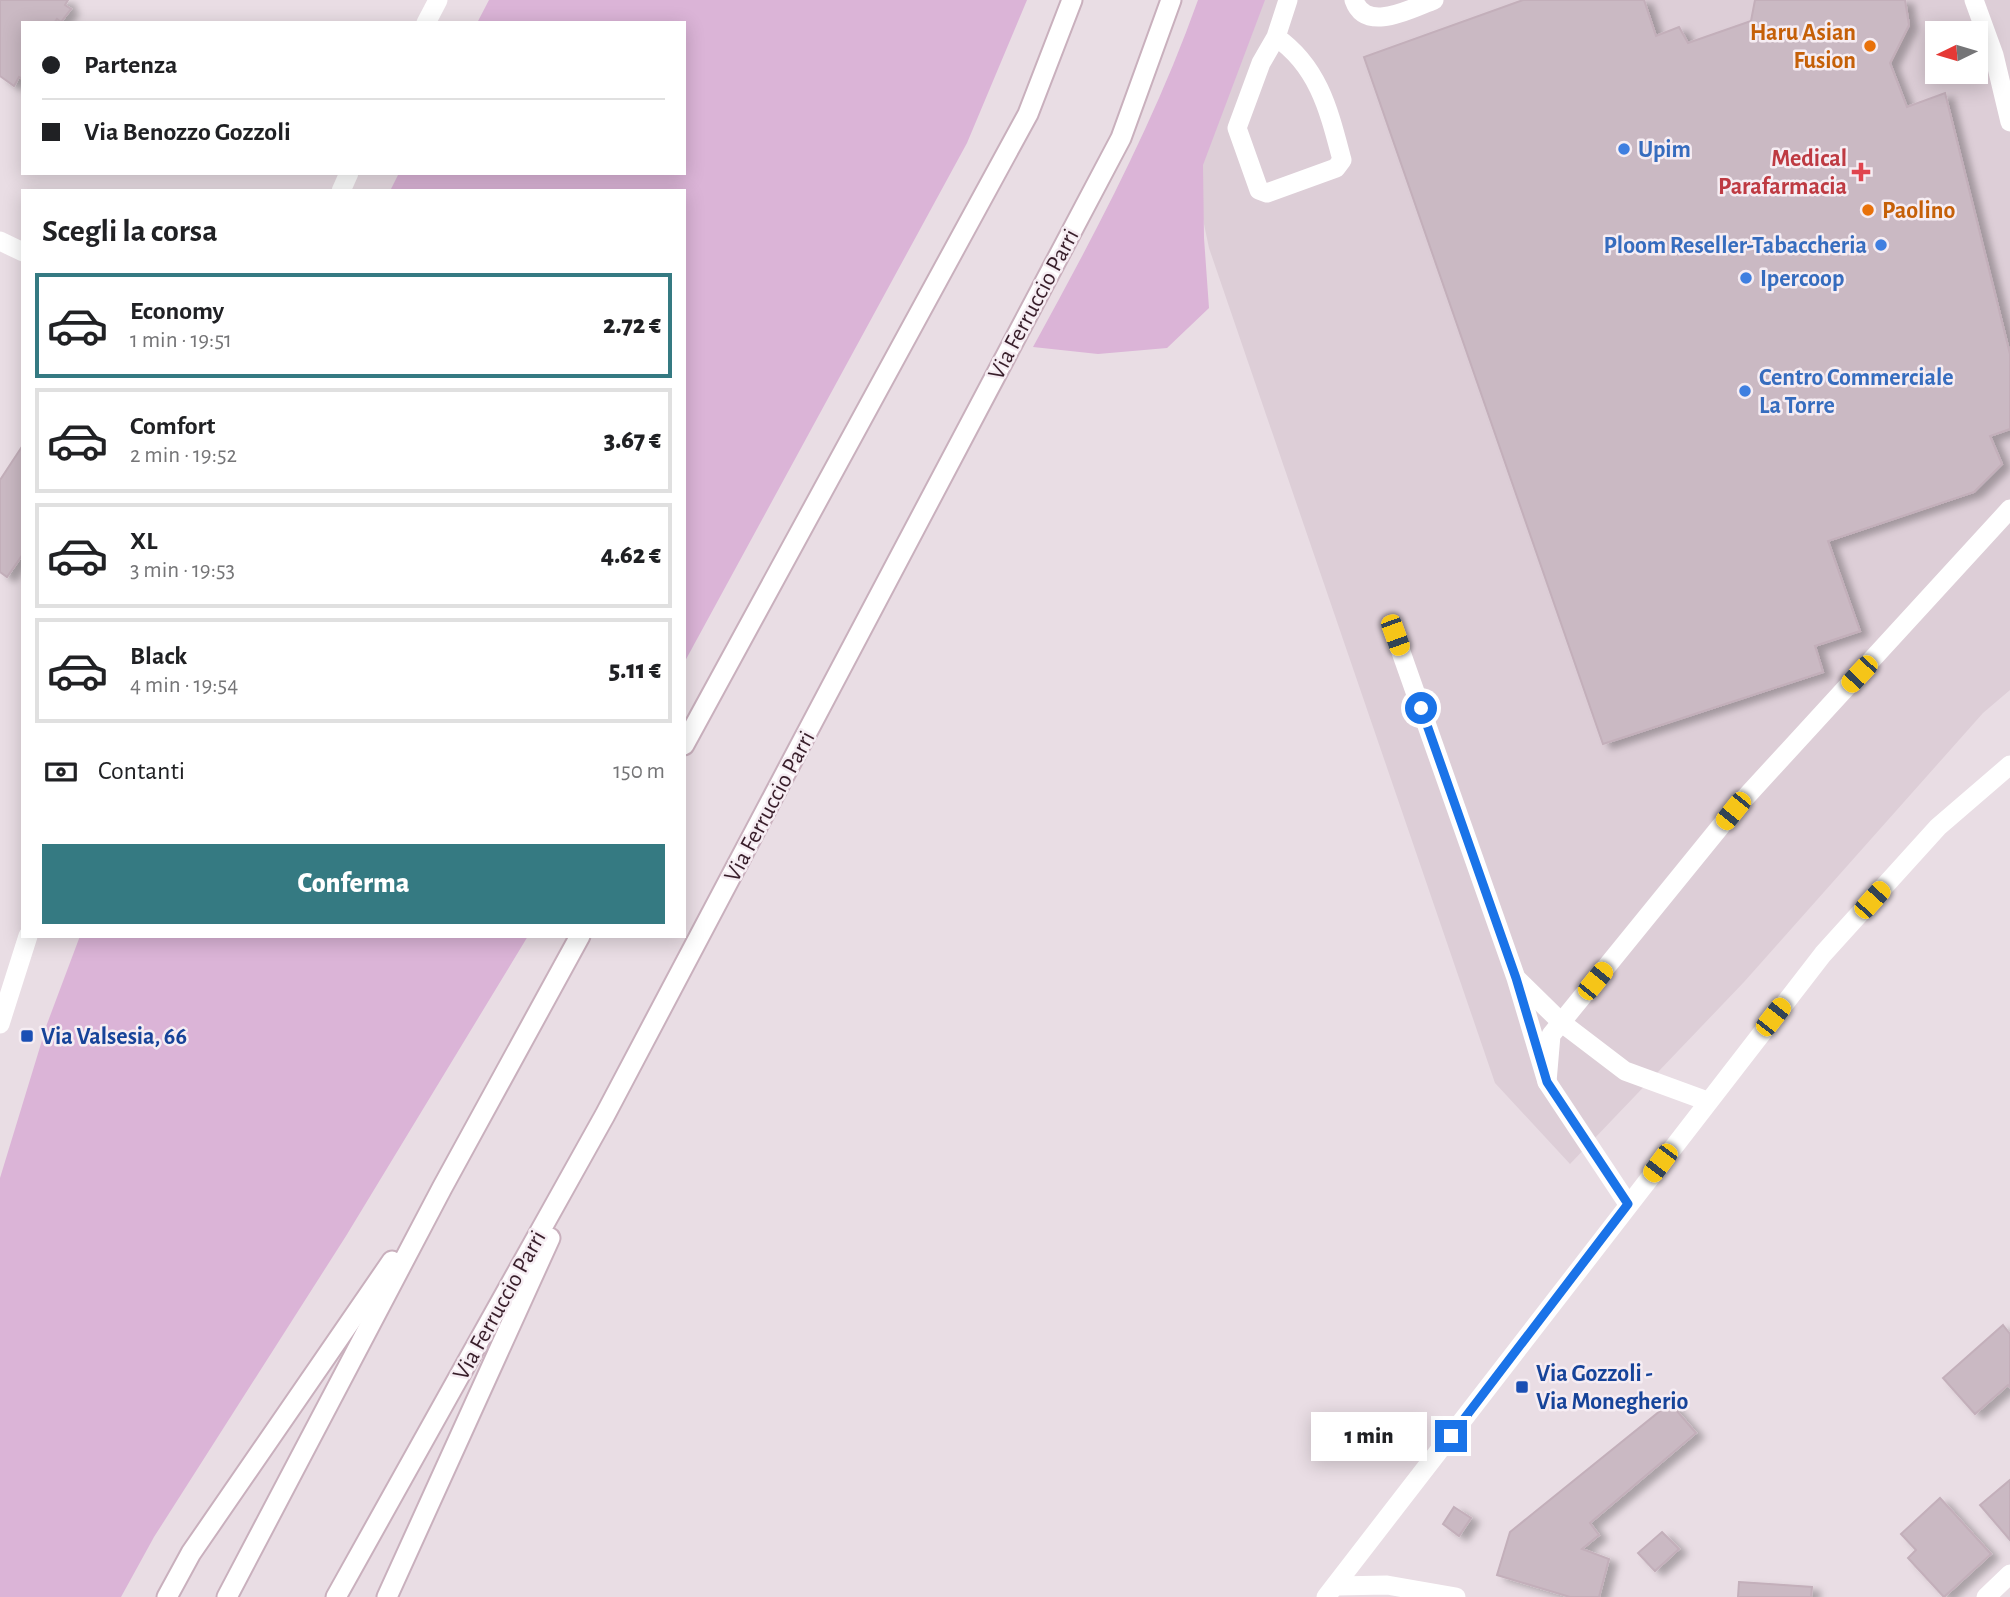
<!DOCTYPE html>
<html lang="it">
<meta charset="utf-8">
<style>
:root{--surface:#fff;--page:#f6f6f6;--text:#202124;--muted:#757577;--line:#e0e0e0;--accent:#357a82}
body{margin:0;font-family:"Alegreya Sans",sans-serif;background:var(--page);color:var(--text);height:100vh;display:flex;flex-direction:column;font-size:26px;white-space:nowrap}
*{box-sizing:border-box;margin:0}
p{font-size:23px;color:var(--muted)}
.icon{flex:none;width:38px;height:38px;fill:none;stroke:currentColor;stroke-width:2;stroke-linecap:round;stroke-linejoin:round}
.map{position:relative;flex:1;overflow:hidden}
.drawer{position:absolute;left:21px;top:189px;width:665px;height:749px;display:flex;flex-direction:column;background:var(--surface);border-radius:0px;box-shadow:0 4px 18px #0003}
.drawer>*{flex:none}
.guide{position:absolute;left:21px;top:21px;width:665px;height:154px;border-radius:0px;box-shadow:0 4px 18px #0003;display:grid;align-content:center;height:154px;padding:0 21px;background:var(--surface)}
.needle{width:46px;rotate:265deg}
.tools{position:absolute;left:1925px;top:21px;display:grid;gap:14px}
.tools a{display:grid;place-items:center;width:63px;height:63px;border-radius:0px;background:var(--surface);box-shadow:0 4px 18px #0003;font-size:35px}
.end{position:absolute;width:32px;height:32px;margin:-16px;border:9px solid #1a73e8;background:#fff;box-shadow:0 0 0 4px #fff}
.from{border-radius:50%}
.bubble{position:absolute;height:49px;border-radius:0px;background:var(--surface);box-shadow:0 4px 18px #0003;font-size:23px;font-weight:800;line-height:49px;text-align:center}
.car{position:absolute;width:21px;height:42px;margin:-21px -10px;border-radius:9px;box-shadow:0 0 5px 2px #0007;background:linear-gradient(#f5c518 24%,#345 0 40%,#f5c518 0 76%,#345 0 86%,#f5c518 0)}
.guide b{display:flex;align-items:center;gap:24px;height:66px;font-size:26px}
.guide b+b{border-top:2px solid var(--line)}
.guide i{width:18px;height:18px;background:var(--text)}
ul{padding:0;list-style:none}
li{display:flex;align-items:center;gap:21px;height:105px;margin:0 14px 10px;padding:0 7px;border:4px solid var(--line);border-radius:0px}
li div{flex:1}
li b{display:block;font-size:26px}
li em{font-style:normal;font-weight:800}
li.active{border-color:var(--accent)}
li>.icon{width:63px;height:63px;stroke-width:1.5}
h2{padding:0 21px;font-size:32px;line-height:84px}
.pay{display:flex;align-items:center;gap:18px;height:77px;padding:0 21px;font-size:26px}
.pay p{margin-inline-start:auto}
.button{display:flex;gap:14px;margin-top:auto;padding:14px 21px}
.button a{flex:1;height:80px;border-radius:0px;background:var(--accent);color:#fff;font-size:28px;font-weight:800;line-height:80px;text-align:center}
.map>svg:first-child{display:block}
</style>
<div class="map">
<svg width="2010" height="1597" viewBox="0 0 2010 1597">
<defs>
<filter id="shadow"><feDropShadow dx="8" dy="4.5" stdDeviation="3.5" flood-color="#0004"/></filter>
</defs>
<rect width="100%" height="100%" fill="#e9dde4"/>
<path fill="#ddced7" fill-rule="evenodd" d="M1256,0H2010V690L1983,713L1744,982L1570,1164L1495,1083L1209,248L1193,171ZM1937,33H1976V72H1937Z"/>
<g fill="#dbb4d7">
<path d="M489,0H1027L967,143L684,663V191H390L399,173H684V23H477Z"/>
<path d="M1198,0H1265L1203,165L1204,238L1209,308L1167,348L1098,354L1033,347C1095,234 1155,121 1198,0Z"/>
<path d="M80,936H528L346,1236L154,1537L121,1597H0V1178L47,1024Z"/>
</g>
<g fill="#cab9c3" stroke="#c3afba" stroke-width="2" filter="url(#shadow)">
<path d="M0,0H68L65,5L71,9L61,22L57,19L54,23H23V79L19,77L14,86L0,76Z"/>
<path d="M1523,0H1644L1656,36L1679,27L1688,43L1751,21L1755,0H1905L1909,25L1890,63L1907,107L1945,93L2010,354V429L1990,436L2002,464L1974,492L1828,541L1860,631L1815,646L1823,672L1603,744L1364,57Z"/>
<path d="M23,445V554L7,577L0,572V480Z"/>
<path d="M2003,1325L2010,1334V1387L2008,1385L1975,1414L1943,1378Z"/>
<path d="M1670,1403L1696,1433L1590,1523L1599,1535L1582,1549L1609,1559L1599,1597H1570L1497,1575L1510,1532Z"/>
<path d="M2010,1480V1540L1980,1505Z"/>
<path d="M1940,1498L1991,1554L1944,1597L1908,1558L1916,1550L1901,1534Z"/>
<path d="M1454,1507L1471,1518L1459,1536L1443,1524Z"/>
<path d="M1662,1532L1679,1549L1655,1571L1638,1553Z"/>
<path d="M1739,1582L1812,1587L1811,1597H1738Z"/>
</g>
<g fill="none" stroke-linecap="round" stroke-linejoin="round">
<g stroke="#c9b0bd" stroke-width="23">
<g id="secondary">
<path d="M684,745L1028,114L1072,0"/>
<path d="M167,1597L191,1553L392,1261"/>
<path d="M227,1597L442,1188L580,936"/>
<path d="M336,1597L605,1115L1121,138L1171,0"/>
<path d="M387,1597L550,1238"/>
</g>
</g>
<g stroke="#fff" stroke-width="19">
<path d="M1354,0C1366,34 1412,8 1434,0"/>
<path d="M1974,0L1994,55L2010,122"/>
<path d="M1276,37C1319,67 1329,111 1342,160L1336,168L1267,193L1259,190L1237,128L1261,63L1276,37L1288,0"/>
<path d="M1395,635L1516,978L1547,1082L1628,1204"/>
<path d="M1517,979L1562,1023L1625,1071L1707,1101"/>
<path d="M1547,1082L1551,1035L1733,811L2010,509"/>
</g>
<g stroke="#fff" stroke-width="19">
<path d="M426,23L438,0"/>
<path d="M341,191L349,173"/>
<path d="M0,241L23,252"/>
<path d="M0,1024L28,936"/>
<path d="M1336,1586L1387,1585L1456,1597"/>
<path d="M1986,1597L2010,1574"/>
</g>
<path stroke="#fff" stroke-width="19" d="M1326,1597L1823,954L1938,827L2010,765"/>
<use href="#secondary" stroke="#fff" stroke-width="19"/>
</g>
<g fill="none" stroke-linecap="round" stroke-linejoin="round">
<path stroke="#1a73e8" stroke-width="9" d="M1421,708L1516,978L1547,1082L1628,1204L1451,1436"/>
</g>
<g fill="#e8710a" stroke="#f6edf3" stroke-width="2.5">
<circle cx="1870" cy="46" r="7"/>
<circle cx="1868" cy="210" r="7"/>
</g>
<g fill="#3f7fe0" stroke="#f6edf3" stroke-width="2.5">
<circle cx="1624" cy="149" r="7"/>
<circle cx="1881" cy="245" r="7"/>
<circle cx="1746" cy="278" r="7"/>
<circle cx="1745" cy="391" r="7"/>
</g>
<path fill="#e0444e" stroke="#f6edf3" stroke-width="2.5" d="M1857.5 161.5h7v7h7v7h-7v7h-7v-7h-7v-7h7z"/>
<g fill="#1a4fb4" stroke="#f6edf3" stroke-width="2.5">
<rect x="20" y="1029" width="14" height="14" rx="3.5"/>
<rect x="1515" y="1380" width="14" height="14" rx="3.5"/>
</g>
<g text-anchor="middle" stroke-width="5" stroke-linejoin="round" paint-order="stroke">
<g font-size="24" font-weight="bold" fill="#c56008" stroke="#f6edf3" text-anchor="end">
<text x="1856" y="40">Haru Asian<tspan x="1856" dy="28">Fusion</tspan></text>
<text x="1882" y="218" text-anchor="start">Paolino</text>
</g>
<g font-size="24" font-weight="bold" fill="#366cbe" stroke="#f6edf3" text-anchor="start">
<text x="1638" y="157">Upim</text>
<text x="1867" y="253" text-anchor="end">Ploom Reseller-Tabaccheria</text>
<text x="1760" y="286">Ipercoop</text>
<text x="1759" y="385">Centro Commerciale<tspan x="1759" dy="28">La Torre</tspan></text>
</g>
<g font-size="24" font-weight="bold" fill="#be3a42" stroke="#f6edf3" text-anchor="end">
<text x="1847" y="166">Medical<tspan x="1847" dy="28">Parafarmacia</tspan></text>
</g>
<g font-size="24" fill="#381e2a" stroke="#f6edf3">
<text transform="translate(1033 304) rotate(-62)" y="8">Via Ferruccio Parri</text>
<text transform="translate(769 806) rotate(-62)" y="8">Via Ferruccio Parri</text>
<text transform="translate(499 1305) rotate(-61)" y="8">Via Ferruccio Parri</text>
</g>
<g font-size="24" font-weight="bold" fill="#164399" stroke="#f6edf3" text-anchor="start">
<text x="41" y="1044">Via Valsesia, 66</text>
<text x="1536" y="1381">Via Gozzoli -<tspan x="1536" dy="28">Via Monegherio</tspan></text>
</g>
</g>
</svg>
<div class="tools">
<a><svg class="needle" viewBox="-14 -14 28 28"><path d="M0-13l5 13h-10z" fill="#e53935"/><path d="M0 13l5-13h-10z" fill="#757577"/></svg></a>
</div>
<i class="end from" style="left:1421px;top:708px"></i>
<i class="end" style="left:1451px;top:1436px"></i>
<div class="bubble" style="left:1311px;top:1412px;width:116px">1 min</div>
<i class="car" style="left:1395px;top:635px;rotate:160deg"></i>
<i class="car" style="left:1859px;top:674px;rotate:223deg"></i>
<i class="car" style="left:1733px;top:811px;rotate:219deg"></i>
<i class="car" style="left:1872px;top:900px;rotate:42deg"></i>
<i class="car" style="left:1595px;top:981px;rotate:39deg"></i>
<i class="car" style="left:1773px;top:1017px;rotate:38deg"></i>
<i class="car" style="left:1660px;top:1163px;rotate:217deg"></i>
<div class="guide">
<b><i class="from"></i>Partenza</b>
<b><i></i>Via Benozzo Gozzoli</b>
</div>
<section class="drawer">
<h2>Scegli la corsa</h2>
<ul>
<li class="active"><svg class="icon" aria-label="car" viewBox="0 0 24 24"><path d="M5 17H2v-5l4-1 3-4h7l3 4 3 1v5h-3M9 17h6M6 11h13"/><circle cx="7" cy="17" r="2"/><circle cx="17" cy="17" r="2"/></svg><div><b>Economy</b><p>1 min · 19:51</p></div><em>2.72 €</em></li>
<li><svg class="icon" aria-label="car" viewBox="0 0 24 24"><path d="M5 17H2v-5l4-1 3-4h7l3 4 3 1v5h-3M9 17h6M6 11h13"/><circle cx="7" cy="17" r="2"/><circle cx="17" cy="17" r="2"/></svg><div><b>Comfort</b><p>2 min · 19:52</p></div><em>3.67 €</em></li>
<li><svg class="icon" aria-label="car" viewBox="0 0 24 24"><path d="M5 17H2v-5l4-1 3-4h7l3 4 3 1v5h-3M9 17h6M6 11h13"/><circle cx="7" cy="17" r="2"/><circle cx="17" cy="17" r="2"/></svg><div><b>XL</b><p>3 min · 19:53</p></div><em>4.62 €</em></li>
<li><svg class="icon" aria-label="car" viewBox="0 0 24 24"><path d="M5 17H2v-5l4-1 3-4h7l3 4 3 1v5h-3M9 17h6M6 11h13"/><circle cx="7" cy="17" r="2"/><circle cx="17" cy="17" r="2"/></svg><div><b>Black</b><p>4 min · 19:54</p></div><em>5.11 €</em></li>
</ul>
<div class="pay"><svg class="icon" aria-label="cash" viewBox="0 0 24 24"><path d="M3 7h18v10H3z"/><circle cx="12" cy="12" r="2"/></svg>Contanti<p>150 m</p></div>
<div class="button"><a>Conferma</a></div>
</section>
</div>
